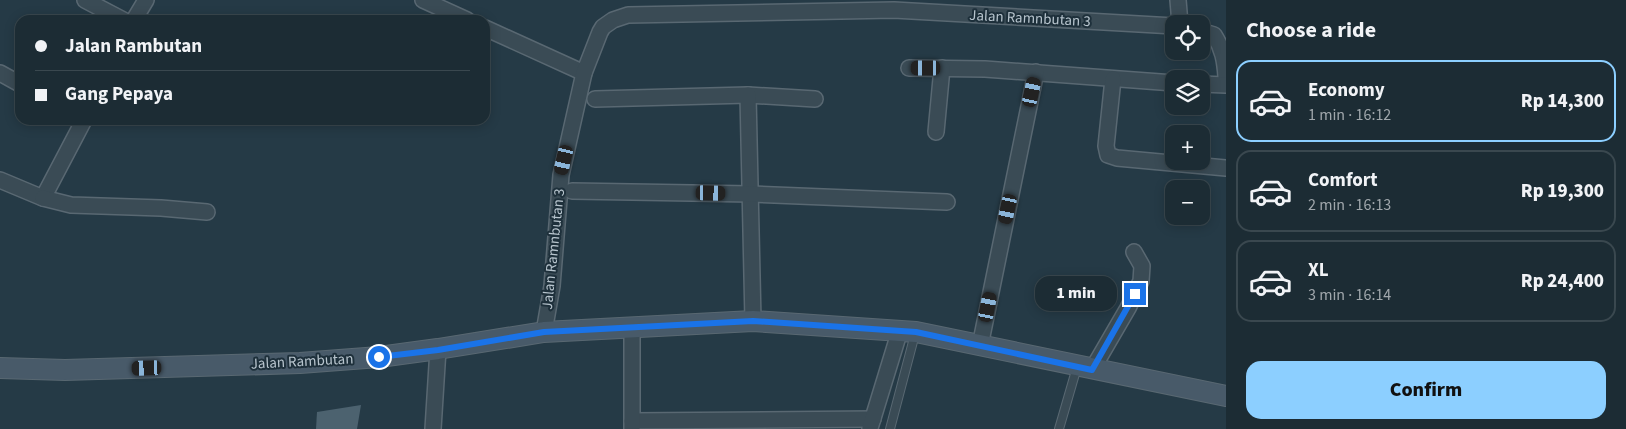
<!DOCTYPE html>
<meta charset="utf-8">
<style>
:root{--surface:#1c2c34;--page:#293840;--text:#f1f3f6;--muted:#a0a7ac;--line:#3a484f;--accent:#8ccfff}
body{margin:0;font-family:"Source Sans 3",sans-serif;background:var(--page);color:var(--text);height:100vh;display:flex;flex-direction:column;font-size:19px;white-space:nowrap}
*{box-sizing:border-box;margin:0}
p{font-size:16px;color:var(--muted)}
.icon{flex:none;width:28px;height:28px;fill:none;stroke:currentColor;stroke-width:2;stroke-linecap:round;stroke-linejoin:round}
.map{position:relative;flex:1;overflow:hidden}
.sheet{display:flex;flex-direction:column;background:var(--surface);width:400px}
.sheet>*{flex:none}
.banner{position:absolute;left:15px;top:15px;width:475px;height:110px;border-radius:15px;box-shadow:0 2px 12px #0003,0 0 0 1px var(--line);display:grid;align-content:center;height:110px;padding:0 20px;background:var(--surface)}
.controls{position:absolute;left:1165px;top:15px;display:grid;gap:10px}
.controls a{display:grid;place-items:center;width:45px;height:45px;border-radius:10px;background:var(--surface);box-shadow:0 2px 12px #0003,0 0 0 1px var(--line);font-size:25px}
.end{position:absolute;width:22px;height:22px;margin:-11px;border:6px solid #1a73e8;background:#fff;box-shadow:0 0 0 2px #fff}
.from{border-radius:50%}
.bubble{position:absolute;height:35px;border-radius:15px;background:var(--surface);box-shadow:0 2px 12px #0003,0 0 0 1px var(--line);font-size:16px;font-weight:800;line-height:35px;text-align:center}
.car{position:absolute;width:15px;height:30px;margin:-15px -8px;border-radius:6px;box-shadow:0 0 4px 1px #0007;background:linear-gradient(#222 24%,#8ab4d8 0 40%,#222 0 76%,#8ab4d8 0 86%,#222 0)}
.banner b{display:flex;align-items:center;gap:18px;height:48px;font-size:19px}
.banner b+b{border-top:1px solid var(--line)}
.banner i{width:12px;height:12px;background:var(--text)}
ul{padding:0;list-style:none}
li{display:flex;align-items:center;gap:15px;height:82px;margin:0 10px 8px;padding:0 10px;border:2px solid var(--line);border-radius:15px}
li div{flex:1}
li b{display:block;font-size:19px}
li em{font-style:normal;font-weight:800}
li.on{border-color:var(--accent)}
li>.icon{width:45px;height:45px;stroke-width:1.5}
h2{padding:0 20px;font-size:22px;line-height:60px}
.cta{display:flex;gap:10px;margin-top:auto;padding:10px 20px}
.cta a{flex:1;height:58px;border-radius:15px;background:var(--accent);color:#111;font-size:20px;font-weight:800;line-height:58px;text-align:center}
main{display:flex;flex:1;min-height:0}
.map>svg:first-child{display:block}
</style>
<main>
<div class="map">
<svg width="1226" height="429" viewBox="0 0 1226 429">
<rect width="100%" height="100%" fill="#253a46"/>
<path fill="#4c626f" d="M361,405L357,429H316L317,412Z"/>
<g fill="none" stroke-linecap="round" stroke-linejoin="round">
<g stroke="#596872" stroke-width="10">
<g id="service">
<path d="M890,429L915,334"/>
<path d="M1059,429L1077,367"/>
</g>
</g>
<g stroke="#596872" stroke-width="18">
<g id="minor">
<path d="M85,0L123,20"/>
<path d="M423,0L467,20"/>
<path d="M1178,0L1180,24"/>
<path d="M134,20L146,0"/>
<path d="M485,28L584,73"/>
<path d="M1201,31L1214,35C1223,49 1225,61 1226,77"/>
<path d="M909,68L985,69L1174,83"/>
<path d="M0,73L20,84"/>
<path d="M1113,79L1106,146L1108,155L1117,158L1226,168"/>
<path d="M1201,84L1226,85"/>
<path d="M748,95L815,99"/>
<path d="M595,99L748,95L753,321"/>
<path d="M936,132L942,68"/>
<path d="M0,180L43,198L84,120"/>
<path d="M572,191L751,194L947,202"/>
<path d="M43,198L71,205L161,208L207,212"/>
<path d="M544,332L552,286L561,175L584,73L600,32L603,27L613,20L628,15L894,10L1174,26"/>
<path d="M980,346L1036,72"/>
<path d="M1092,370L1128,308L1141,281L1142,266L1134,252"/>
<path d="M632,421L873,419"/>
<path d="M870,428L900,330"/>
<path d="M433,429L438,349"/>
<path d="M632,429V329"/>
</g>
</g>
<g stroke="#596872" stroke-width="22">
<path id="secondary" d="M0,368L65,370L300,363L379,357L438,349L544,332L753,321L916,332L1226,396"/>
</g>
<use href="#service" stroke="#3a4b55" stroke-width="8"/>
<use href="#minor" stroke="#3a4b55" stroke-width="15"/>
<use href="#secondary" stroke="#485a69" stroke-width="20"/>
</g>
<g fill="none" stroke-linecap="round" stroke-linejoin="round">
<path stroke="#1a73e8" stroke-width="6" d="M379,357L438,350L544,332L753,321L916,332L1092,370L1135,294"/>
</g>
<g text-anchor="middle" stroke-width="4" stroke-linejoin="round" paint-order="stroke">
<g font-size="15" fill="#b8c5ce" stroke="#1e303b">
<text transform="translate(1030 18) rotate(3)" y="5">Jalan Ramnbutan 3</text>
<text transform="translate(553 249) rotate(-84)" y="5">Jalan Ramnbutan 3</text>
<text transform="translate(302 361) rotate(-3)" y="5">Jalan Rambutan</text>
</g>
</g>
</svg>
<div class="controls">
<a><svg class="icon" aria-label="locate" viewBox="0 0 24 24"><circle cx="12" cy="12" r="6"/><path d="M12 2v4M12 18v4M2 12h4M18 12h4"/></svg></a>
<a><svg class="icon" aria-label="layers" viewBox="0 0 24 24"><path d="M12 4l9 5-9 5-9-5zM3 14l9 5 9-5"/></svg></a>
<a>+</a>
<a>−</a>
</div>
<i class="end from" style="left:379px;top:357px"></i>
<i class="end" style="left:1135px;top:294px"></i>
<div class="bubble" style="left:1035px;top:276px;width:82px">1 min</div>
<i class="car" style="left:926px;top:68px;rotate:270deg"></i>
<i class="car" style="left:1032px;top:92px;rotate:12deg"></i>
<i class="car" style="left:564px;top:160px;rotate:193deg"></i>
<i class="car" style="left:711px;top:193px;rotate:91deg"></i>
<i class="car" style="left:1008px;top:209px;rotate:192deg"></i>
<i class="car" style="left:988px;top:307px;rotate:11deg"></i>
<i class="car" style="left:147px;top:368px;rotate:268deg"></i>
<div class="banner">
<b><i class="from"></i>Jalan Rambutan</b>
<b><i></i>Gang Pepaya</b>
</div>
</div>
<section class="sheet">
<h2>Choose a ride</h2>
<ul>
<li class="on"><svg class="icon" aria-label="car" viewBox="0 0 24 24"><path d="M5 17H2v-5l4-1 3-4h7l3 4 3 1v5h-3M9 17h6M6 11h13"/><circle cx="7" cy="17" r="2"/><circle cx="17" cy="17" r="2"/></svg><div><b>Economy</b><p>1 min · 16:12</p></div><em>Rp 14,300</em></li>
<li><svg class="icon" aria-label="car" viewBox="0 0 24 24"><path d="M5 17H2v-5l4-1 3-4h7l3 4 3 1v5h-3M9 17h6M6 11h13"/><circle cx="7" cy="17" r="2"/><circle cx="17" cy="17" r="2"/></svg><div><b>Comfort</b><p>2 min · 16:13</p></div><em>Rp 19,300</em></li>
<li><svg class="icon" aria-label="car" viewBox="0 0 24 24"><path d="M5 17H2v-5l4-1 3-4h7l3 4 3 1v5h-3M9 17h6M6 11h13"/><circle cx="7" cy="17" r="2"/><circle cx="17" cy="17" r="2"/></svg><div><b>XL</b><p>3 min · 16:14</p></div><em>Rp 24,400</em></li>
</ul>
<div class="cta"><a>Confirm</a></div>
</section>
</main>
